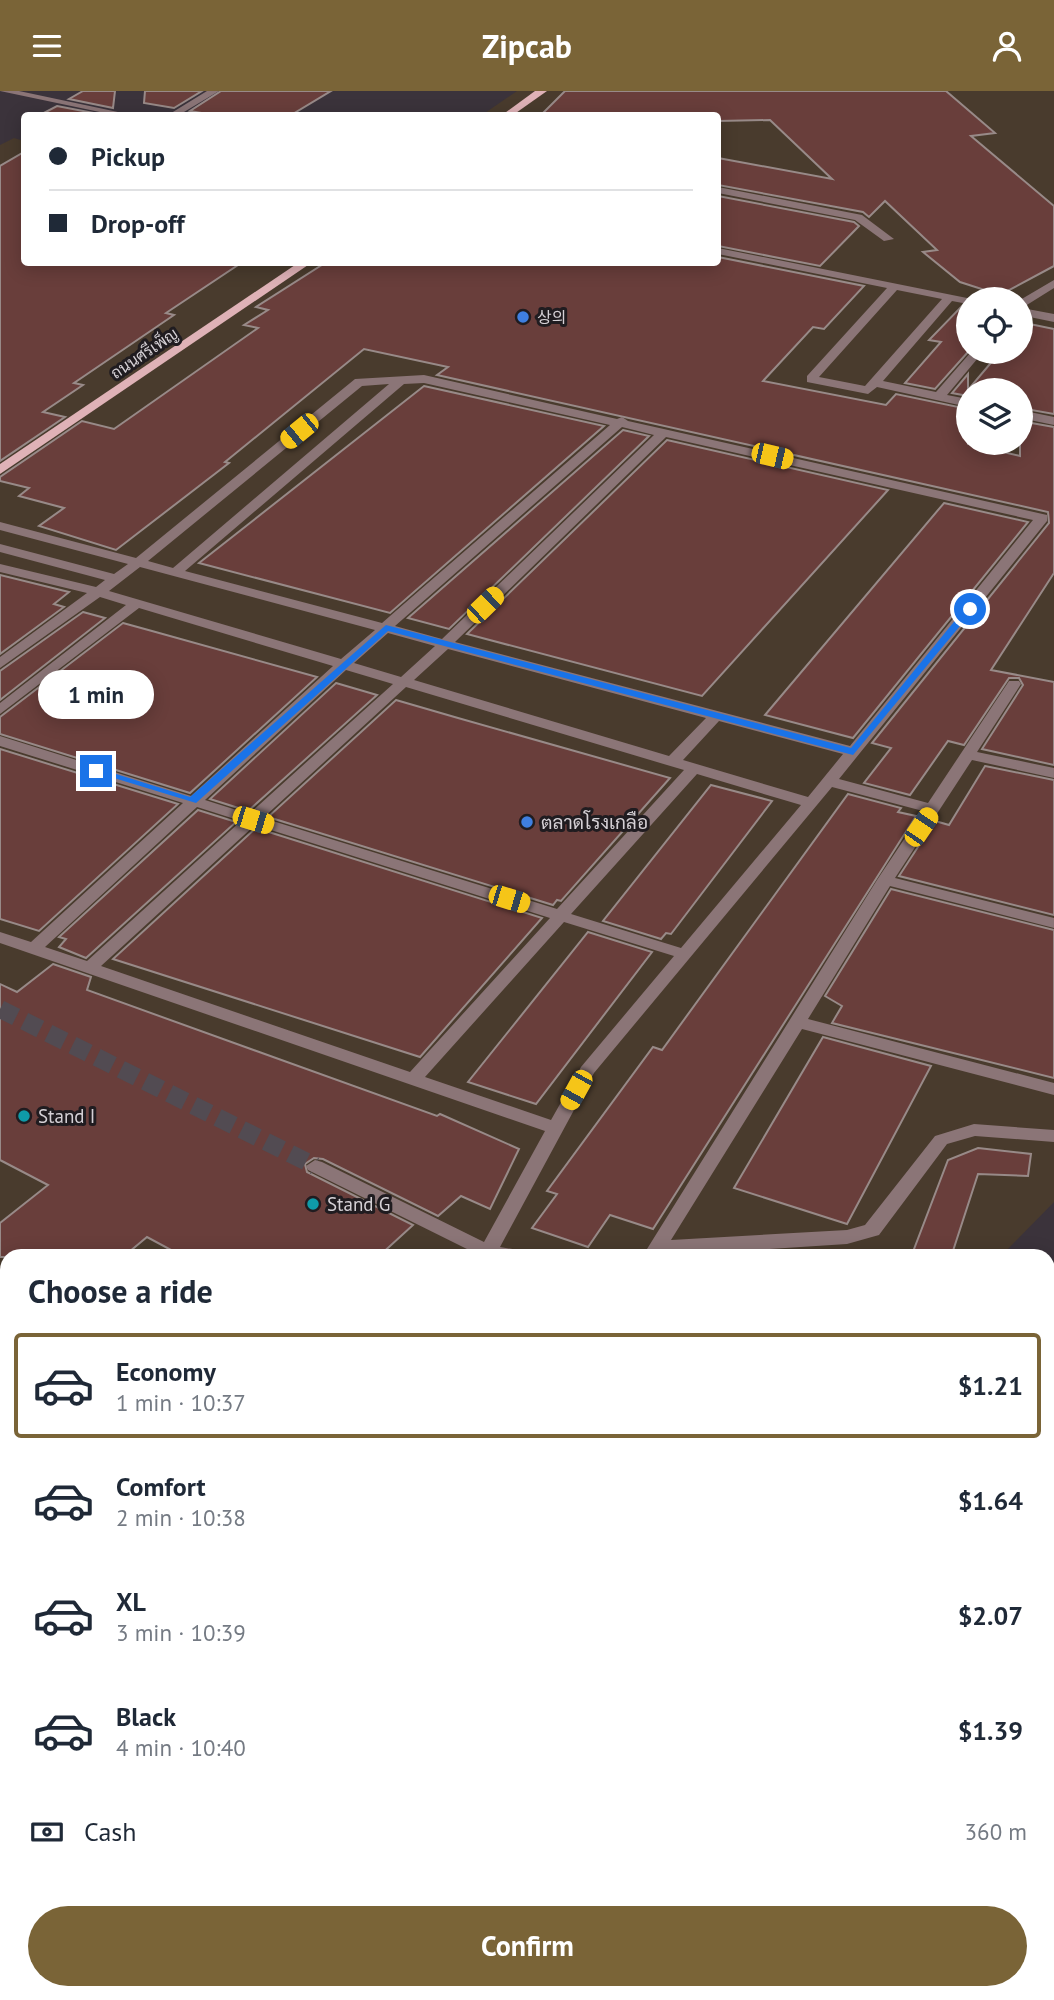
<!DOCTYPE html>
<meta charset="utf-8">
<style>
:root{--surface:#fff;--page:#f2f2f3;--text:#1f2937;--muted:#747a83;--line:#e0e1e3;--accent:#7a6437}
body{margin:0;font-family:"PT Sans","Noto Sans KR",Sarabun,sans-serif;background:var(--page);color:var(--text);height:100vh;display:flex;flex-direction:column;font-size:26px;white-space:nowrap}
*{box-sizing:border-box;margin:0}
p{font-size:23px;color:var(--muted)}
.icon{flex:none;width:38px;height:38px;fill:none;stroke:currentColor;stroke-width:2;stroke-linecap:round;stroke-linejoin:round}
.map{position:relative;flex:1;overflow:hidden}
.drawer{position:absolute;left:0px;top:1158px;width:1055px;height:751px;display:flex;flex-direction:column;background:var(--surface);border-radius:21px 21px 0 0;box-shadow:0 4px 18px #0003}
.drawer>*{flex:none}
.guide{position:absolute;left:21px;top:21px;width:700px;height:154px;border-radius:7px;box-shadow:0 4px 18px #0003;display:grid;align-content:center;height:154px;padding:0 28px;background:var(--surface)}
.fabs{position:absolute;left:956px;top:196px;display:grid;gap:14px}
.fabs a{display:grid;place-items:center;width:77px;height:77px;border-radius:50%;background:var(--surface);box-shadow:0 4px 18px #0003;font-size:35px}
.end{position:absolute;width:32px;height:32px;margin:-16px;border:9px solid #1a73e8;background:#fff;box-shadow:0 0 0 4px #fff}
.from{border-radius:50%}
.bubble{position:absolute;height:49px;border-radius:24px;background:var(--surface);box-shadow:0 4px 18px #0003;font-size:23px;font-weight:800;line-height:49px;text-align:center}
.car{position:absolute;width:21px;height:42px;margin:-21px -10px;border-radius:9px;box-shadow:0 0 5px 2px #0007;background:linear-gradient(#f5c518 24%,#345 0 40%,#f5c518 0 76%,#345 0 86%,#f5c518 0)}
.guide b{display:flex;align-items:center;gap:24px;height:66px;font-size:26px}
.guide b+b{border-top:2px solid var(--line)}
.guide i{width:18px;height:18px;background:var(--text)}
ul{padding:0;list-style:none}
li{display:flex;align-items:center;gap:21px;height:105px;margin:0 14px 10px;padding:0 14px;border:4px solid transparent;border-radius:7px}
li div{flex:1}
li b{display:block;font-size:26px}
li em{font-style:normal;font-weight:800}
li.active{border-color:var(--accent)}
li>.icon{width:63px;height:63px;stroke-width:1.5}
h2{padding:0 28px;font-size:32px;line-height:84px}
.pay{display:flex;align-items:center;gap:18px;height:77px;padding:0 28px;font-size:26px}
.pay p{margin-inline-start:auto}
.button{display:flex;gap:14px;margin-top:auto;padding:14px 28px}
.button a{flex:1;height:80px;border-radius:42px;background:var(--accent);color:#fff;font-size:28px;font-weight:800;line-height:80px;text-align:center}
header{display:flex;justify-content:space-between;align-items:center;height:91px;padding:0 28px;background:var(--accent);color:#fff;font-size:32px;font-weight:800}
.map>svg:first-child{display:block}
</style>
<header><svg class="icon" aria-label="menu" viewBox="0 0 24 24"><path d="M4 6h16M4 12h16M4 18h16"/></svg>Zipcab<svg class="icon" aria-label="person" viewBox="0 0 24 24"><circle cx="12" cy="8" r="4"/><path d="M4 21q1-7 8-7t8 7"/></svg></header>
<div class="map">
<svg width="1054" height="1909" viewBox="0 0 1054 1909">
<rect width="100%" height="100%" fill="#3b333b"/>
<path fill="#493b2d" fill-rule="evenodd" d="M517,0H1054V1111L1001,1165L7,1166V1902H1048V1785L1054,1814V1909H0V54L14,47L24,50V172H718V24H482ZM968,208H1020V261H968ZM968,299H1020V352H968Z"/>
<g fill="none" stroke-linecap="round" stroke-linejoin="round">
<g fill="#1d595f" fill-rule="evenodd">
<path d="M1054,1218V1250L1048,1252V1220Z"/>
<path d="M1048,1314L1054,1316V1379L1048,1377Z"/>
</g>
</g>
<g fill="#693e3b" stroke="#988a88" stroke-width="2">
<path d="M83,0H115L113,17L69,8Z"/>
<path d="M145,0H202L174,17L144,12Z"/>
<path d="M221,0H331L291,24H213L190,20Z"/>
<path d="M565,0H946L995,42L971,45L1054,115V175L1000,204L960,191L923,161L937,159L885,110L869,126L863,121L718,94V67L832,88L770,29L718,30V24H541Z"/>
<path d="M57,15L104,24H40Z"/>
<path d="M24,61V172H241L166,222L174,224L74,292L83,294L43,321L65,326L0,370V75Z"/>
<path d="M718,105L854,131L859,135L820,175L718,155Z"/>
<path d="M718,166L864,195L824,238L813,236L763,290L886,314L896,303L968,318V353L1020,365V330L1054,336V482L991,579L1054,591V674L982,658L1023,594L1019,587H1009L964,654L948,650L910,704L864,692L891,657L872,652L1049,432L1048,421L437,284L448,276L364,258L225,371L229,372L116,459L39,435L64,417L19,405L29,397L0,390V386L82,330L114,338L258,237L244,234L268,219L256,216L325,172H718Z"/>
<path d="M962,215L968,216V261L935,298L905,292L941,251L929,249Z"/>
<path d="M1020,231L1054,238V323L1020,317V299H968V305L952,302L968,283V299L1000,261H1020Z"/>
<path d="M424,295L604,335L390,522L199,472Z"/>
<path d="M623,339L649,345L449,538L408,527Z"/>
<path d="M667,349L888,399L702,605L467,543Z"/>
<path d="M944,412L1028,431L853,647L765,624Z"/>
<path d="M0,484L69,501L54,513L64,516L0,563Z"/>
<path d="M83,521L105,527L0,609V580Z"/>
<path d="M123,532L152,540L317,586L190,702L0,643V626Z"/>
<path d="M336,592L377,604L248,720L210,708Z"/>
<path d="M396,609L458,627L670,687L561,810L557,809L553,814L268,726Z"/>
<path d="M0,658L178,713L39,840L0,828Z"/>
<path d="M985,675L1054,689V824L899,785L935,730L949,734Z"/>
<path d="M711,694L772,710L671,843L666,842L661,848L603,830Z"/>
<path d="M848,703L901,717L898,721L916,725L653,1138L610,1124L588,1156L532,1137L557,1103L547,1100L653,956L662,959Z"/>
<path d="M198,719L236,731L86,867L59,856L66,848L59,846Z"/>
<path d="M256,737L542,827L420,966L113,868Z"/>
<path d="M891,798L1054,839V987L832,932L842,915L825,905Z"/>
<path d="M588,841L652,861L536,1013L468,991Z"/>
<path d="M53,873L91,886L87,899L437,1025L440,1023L519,1058L490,1118L461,1105L438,1125L323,1068L314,1067L305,1073L307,1081L413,1134L378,1166H184L147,1146L123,1166H0V1132L48,1094L0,1069V893L17,901Z"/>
<path d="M823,946L931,975L847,1133L734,1097Z"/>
<path d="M978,1057L1031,1063L1028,1085L978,1083L951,1166H911L948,1069Z"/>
</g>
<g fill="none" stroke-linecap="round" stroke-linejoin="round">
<path stroke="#524b52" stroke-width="18" stroke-dasharray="18 9" stroke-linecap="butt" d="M0,918L315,1075"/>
<g fill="#8b7577" fill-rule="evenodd">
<path d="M0,0H19L132,24H114Z"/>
<path d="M207,0H219L179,24H168Z"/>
<path d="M718,96L862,124L894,148L884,150L855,129L718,102Z"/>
<path d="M718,157L972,208H968V213L952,210L883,290L936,301L971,261H983L947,304L968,308V316L877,296L868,303L807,291V285L887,197L718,163ZM897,199L942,208L865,295L819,286Z"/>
<path d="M1054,189V197L1022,217L1054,223V231L1020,224V209Z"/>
<path d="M424,284L617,328L622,326L628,330L1047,424V430L839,688L928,712L1009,590H1019L1021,593L977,661L1054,677V687L972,669L895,787L1054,827V837L890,795L808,928L1054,992V1004L802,938L671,1149L847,1139L865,1134L935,1045L974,1033L1054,1039V1051L975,1045L947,1053L879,1144L847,1153L642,1166L877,789L923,720L832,696L594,982L500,1156L530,1161L532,1166H476L477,1163L308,1079L306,1075L315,1069L322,1071L484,1151L545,1040L0,852V841L31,851L183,712L0,655V645L191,705L333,575L139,517L0,623V612L126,514L100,506L0,577V566L87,502L0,481V473L96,496L105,489L0,461V453L114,483L128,473L0,439V431L136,467L355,288ZM424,292L610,334L382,532L185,480L404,293ZM389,293L173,477L148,470L362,295ZM622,336L654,344L442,548L395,535ZM666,346L1033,429L850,655L455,551ZM140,476L375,539L341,568L109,500ZM388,542L435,555L401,586L354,572ZM448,558L706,627L669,665L414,589ZM346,579L393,593L249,723L205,709ZM406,596L667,674L684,679L557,818L263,727ZM719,630L843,663L808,706L683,669ZM697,683L801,714L681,857L571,823ZM197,716L241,730L87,870L45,856ZM255,734L550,827L410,981L101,875ZM564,831L674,865L581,976L551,1029L425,986Z"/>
<path d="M1020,319L1054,326V334L1020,327Z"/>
<path d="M0,1384L7,1386V1404L0,1402Z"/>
<path d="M0,1478L7,1481V1501L0,1498Z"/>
<path d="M127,1902H152L150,1909H124Z"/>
<path d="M336,1902H361L359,1909H333Z"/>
</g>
<g fill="#dfb2b7" fill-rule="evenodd">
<path d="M535,0H547L513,24H502Z"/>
<path d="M298,172H311L0,383V373Z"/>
</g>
</g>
<path fill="#1a73e8" d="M966,516L974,518L853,664L388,540L196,712L91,680L100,678L190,706L386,534L851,657Z"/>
<g fill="#3f7fe0" stroke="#201c20" stroke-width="2.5">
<circle cx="523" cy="226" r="7"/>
<circle cx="527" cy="731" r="7"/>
</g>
<g fill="#0f9aa8" stroke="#201c20" stroke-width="2.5">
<circle cx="24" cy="1025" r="7"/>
<circle cx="313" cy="1113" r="7"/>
</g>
<g text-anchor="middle" stroke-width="6" stroke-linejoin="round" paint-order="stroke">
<g font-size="16" fill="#d5d0d5" stroke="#201c20" text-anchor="start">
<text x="537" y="232">상의</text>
</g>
<g font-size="16" fill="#d5d0d5" stroke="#201c20">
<text transform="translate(144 262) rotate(-34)" y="6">ถนนศรีเพ็ญ</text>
</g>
<g font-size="19" fill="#d5d0d5" stroke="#201c20" text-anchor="start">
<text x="541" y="738">ตลาดโรงเกลือ</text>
<text x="38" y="1032">Stand I</text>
<text x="327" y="1120">Stand G</text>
</g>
</g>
</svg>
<div class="fabs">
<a><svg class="icon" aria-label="locate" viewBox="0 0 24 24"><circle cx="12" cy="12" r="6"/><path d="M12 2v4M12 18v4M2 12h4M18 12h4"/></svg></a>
<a><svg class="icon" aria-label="layers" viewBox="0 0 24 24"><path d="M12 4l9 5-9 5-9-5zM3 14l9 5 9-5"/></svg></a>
</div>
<i class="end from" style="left:970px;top:518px"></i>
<i class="end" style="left:96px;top:680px"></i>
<div class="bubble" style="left:38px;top:579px;width:116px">1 min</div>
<i class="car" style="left:299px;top:340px;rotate:231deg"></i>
<i class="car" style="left:772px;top:365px;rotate:103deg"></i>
<i class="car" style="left:485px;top:514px;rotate:46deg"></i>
<i class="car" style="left:253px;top:729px;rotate:107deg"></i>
<i class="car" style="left:921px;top:736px;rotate:34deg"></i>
<i class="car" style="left:509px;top:808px;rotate:107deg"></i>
<i class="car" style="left:576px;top:999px;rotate:209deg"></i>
<div class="guide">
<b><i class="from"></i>Pickup</b>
<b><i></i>Drop-off</b>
</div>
<section class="drawer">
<h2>Choose a ride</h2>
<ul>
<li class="active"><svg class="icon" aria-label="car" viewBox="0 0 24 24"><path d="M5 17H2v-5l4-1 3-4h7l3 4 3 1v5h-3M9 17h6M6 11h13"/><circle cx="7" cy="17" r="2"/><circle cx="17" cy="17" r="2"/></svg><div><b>Economy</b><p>1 min · 10:37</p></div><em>$1.21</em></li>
<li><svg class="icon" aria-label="car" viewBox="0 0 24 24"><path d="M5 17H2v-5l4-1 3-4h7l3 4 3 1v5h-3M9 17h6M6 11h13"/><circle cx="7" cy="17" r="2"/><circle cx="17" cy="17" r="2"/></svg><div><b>Comfort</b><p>2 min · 10:38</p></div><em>$1.64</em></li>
<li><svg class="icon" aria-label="car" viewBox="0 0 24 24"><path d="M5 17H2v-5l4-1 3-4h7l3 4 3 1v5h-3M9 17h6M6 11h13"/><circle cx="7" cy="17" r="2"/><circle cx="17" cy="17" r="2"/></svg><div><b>XL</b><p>3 min · 10:39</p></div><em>$2.07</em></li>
<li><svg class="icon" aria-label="car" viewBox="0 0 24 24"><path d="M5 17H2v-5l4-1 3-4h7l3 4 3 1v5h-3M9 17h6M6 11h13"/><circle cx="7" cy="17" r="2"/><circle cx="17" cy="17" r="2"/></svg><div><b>Black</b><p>4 min · 10:40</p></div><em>$1.39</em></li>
</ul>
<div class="pay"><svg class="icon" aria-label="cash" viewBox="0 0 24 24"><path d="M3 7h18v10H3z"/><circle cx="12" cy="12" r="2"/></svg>Cash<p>360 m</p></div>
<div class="button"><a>Confirm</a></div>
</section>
</div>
